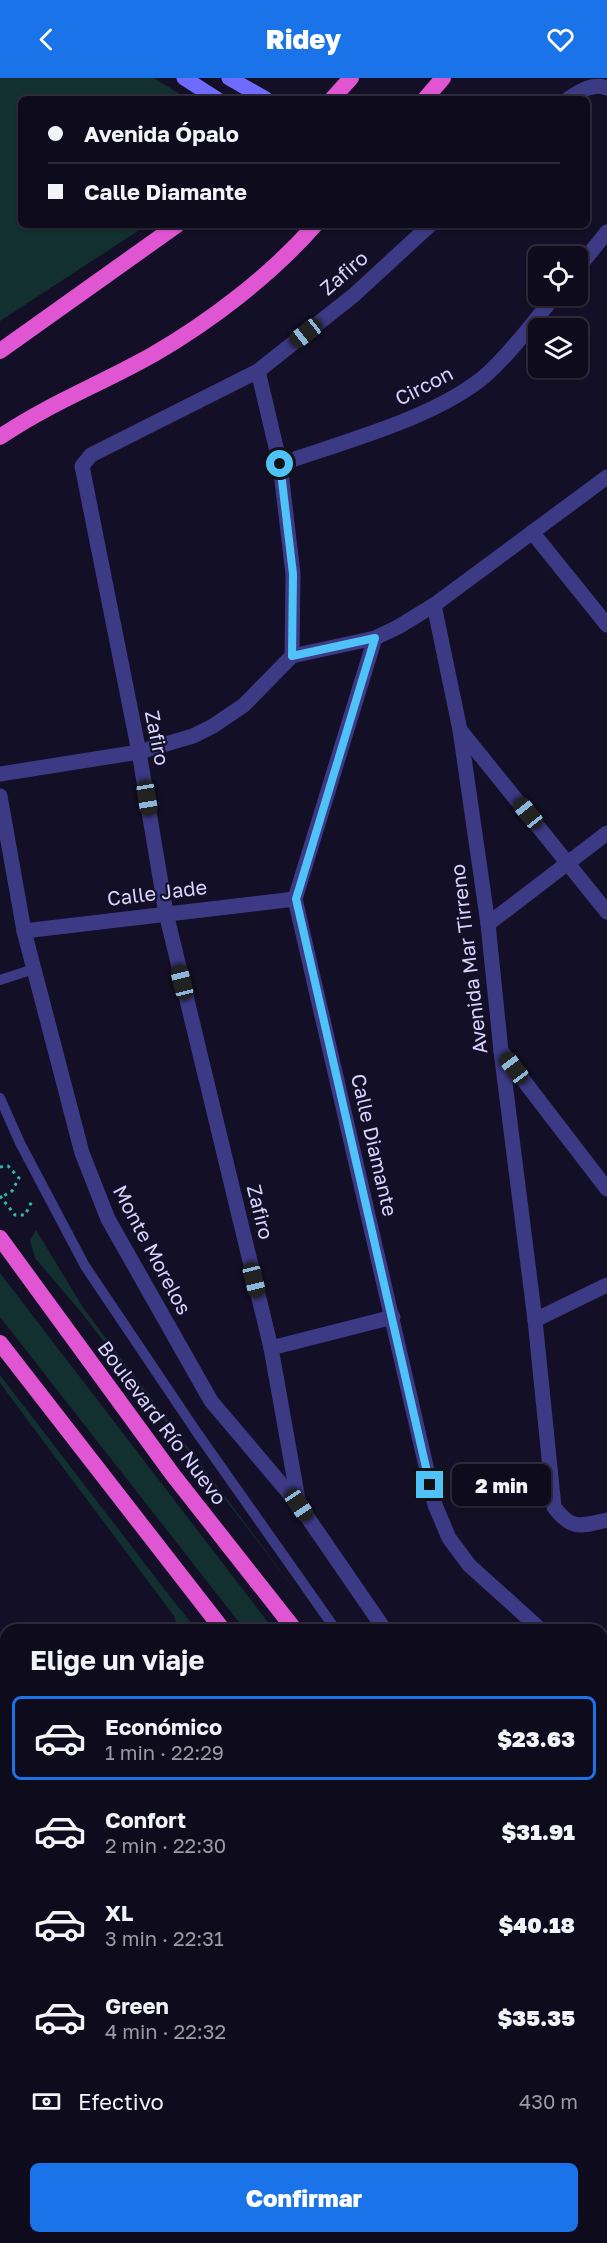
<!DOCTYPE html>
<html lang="es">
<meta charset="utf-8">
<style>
:root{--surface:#0e0b1c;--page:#171425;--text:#f1f3f6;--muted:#9b9ba3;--line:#2e2b3b;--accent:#1a73e8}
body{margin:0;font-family:"Golos Text",sans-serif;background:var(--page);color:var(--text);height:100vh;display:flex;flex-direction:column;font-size:22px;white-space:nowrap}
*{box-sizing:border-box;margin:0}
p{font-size:20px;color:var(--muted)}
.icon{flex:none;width:33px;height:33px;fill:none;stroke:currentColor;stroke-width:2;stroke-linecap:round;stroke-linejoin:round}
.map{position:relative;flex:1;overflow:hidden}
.side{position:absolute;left:0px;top:1546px;width:608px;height:620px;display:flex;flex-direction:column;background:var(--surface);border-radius:18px 18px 0 0;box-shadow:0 2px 4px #0004,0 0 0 2px var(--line)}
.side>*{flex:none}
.hud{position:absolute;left:18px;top:18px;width:572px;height:132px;border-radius:9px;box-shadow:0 2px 4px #0004,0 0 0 2px var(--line);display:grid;align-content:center;height:132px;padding:0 30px;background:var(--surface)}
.buttons{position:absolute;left:528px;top:168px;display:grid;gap:12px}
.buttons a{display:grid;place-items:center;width:60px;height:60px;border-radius:9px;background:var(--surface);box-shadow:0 2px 4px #0004,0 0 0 2px var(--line);font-size:30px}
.end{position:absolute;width:27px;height:27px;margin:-14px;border:8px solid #4fc3f7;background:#111;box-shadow:0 0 0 3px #111}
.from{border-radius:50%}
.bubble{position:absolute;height:42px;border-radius:9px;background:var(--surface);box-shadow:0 2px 4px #0004,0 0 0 2px var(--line);font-size:20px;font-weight:800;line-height:42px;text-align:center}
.car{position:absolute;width:18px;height:36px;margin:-18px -9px;border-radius:8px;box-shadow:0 0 4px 2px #0007;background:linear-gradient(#222 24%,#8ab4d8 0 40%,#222 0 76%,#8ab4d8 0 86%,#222 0)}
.hud b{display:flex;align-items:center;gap:21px;height:57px;font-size:22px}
.hud b+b{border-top:2px solid var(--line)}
.hud i{width:15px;height:15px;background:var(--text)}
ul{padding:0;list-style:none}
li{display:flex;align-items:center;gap:18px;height:84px;margin:0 12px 9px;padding:0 18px;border:3px solid transparent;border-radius:9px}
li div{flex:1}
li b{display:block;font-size:22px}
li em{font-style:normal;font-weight:800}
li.active{border-color:var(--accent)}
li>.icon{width:54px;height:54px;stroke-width:1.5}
h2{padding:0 30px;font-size:27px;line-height:72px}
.pay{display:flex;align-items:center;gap:15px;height:66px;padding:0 30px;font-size:22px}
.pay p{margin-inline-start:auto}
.cta{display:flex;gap:12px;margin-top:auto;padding:12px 30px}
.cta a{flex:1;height:69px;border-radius:9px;background:var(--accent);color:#fff;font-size:24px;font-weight:800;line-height:69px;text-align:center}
header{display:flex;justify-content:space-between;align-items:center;height:78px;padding:0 30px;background:var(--accent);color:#fff;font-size:27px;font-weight:800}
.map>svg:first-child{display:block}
</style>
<header><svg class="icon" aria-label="back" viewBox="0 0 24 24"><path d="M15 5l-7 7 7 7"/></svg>Ridey<svg class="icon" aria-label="heart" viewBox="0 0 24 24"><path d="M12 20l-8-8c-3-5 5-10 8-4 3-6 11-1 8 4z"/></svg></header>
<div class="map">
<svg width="607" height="2165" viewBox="0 0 607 2165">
<rect width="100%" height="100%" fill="#130f26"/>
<g fill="#12302f">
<path d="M0,0H154L188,21H21V147H147L0,243Z"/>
<path d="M36,1152L84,1231L305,1525L81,1234L35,1180L30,1162Z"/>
<path d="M0,1195L274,1552H245L0,1239Z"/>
<path d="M0,1297L172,1521L197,1552H178L174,1538L0,1305Z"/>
<path d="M602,1851L607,1855V1897L602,1893Z"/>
</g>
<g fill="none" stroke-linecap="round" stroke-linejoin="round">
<g stroke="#2fb8b0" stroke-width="3" stroke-dasharray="3 4.5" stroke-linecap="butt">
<path d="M0,1089L8,1088L19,1100L12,1113L2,1119"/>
<path d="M0,1118L15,1137H25L33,1121"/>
</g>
<g stroke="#3d3a85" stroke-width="10">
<path d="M0,902L34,891"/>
<path d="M0,1020L20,1065L85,1188L198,1356L336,1552"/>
</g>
<g stroke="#3d3a85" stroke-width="15">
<path d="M568,21C579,14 593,4 607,10"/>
<path d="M578,190L607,154"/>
<path d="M258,293L280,386L293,496L292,578"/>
<path d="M280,386C342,364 436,340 486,297C512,274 533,244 555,218"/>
<path d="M532,454L607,547"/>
<path d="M434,527L460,652L488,846L501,973L535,1242L554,1429C572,1453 581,1448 607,1442"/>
<path d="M375,560L295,821L435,1427L449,1460L469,1487L541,1552"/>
<path d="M460,652L607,834"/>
<path d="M0,696L139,674L193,658L213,648L244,627L292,578L375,560L398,549L434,527L607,399"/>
<path d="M0,718L24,853L82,1075L108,1141L211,1323L299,1427L385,1552"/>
<path d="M488,846L607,755"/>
<path d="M24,853L295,821"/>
<path d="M501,973L607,1111"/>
<path d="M535,1242L607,1207"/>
<path d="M271,1270L393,1239"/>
<path d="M299,1427L271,1270L166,835L139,674L82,388L91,377L258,293L354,217L430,147"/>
<path d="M602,1608L607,1613"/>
<path d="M602,1751L607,1745"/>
<path d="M0,1832L6,1835"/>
<path d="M0,1974L6,1964"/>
<path d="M0,1998L6,2002"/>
<path d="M271,2160L279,2165"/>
<path d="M222,2165L227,2160"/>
</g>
<g stroke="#6f6bff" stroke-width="15">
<path d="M184,0L217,21"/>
<path d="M229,0L266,21"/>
<path d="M602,1993L607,1987"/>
<path d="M440,2165L444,2160"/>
<path d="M483,2165L488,2160"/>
</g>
<g stroke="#e055d1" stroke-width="16">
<path d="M332,21L351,0"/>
<path d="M425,21L443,0"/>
<path d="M0,273L177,147"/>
<path d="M0,359C48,326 103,305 154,276C211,243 271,197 315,147"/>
<path d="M0,1160L173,1397L295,1552"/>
<path d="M0,1265L223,1552"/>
<path d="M602,1825L607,1830"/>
<path d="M602,1924L607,1929"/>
<path d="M602,2047L607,2046"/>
</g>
</g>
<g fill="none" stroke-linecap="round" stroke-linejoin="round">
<path stroke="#4fc3f7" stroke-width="8" d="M280,386L293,496L292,578L375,560L296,821L430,1407"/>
</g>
<g text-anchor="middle" stroke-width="4.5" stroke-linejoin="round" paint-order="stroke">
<g font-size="20" fill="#d9d4ff" stroke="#130f26">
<text transform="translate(344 195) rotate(-41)" y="7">Zafiro</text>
<text transform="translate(424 308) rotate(-27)" y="7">Circon</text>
<text transform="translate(157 660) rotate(79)" y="7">Zafiro</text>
<text transform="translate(157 815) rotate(-7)" y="7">Calle Jade</text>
<text transform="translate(469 881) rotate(-97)" y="7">Avenida Mar Tirreno</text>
<text transform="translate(374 1067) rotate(77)" y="7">Calle Diamante</text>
<text transform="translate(260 1134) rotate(76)" y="7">Zafiro</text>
<text transform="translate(152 1172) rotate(62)" y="7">Monte Morelos</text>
<text transform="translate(162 1345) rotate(53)" y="7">Boulevard Río Nuevo</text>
</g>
</g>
</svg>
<div class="buttons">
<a><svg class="icon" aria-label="locate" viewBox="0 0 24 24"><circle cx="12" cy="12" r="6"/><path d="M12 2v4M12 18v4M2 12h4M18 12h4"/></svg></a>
<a><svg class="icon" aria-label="layers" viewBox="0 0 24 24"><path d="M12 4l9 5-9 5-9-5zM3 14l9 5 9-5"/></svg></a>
</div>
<i class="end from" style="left:280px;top:386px"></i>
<i class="end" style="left:430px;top:1407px"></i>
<div class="bubble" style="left:452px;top:1386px;width:99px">2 min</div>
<i class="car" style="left:306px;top:255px;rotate:232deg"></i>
<i class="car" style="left:147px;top:720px;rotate:171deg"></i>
<i class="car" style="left:528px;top:735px;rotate:321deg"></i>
<i class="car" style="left:182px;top:904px;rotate:346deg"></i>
<i class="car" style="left:514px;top:990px;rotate:323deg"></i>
<i class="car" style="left:254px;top:1202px;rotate:166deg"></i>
<i class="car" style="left:299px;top:1427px;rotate:146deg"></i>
<div class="hud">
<b><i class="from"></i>Avenida Ópalo</b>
<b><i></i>Calle Diamante</b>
</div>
<section class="side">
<h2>Elige un viaje</h2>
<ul>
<li class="active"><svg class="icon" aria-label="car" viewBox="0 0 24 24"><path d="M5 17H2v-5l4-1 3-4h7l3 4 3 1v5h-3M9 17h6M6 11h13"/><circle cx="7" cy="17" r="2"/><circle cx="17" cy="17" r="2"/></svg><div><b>Económico</b><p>1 min · 22:29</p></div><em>$23.63</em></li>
<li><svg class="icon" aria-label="car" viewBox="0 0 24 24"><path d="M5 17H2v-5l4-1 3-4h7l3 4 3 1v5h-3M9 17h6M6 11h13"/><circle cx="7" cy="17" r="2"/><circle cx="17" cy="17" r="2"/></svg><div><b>Confort</b><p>2 min · 22:30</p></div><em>$31.91</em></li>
<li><svg class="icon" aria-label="car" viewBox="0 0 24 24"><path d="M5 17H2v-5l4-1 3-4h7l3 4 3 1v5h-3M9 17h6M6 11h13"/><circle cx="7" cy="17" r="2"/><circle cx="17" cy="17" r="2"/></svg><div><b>XL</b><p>3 min · 22:31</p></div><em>$40.18</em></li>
<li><svg class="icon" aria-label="car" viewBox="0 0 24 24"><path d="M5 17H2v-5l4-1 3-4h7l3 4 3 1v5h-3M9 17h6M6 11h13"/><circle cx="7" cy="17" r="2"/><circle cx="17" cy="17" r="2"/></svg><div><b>Green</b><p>4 min · 22:32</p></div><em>$35.35</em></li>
</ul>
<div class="pay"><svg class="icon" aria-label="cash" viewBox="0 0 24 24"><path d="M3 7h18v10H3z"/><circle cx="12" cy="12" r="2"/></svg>Efectivo<p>430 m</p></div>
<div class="cta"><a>Confirmar</a></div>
</section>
</div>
